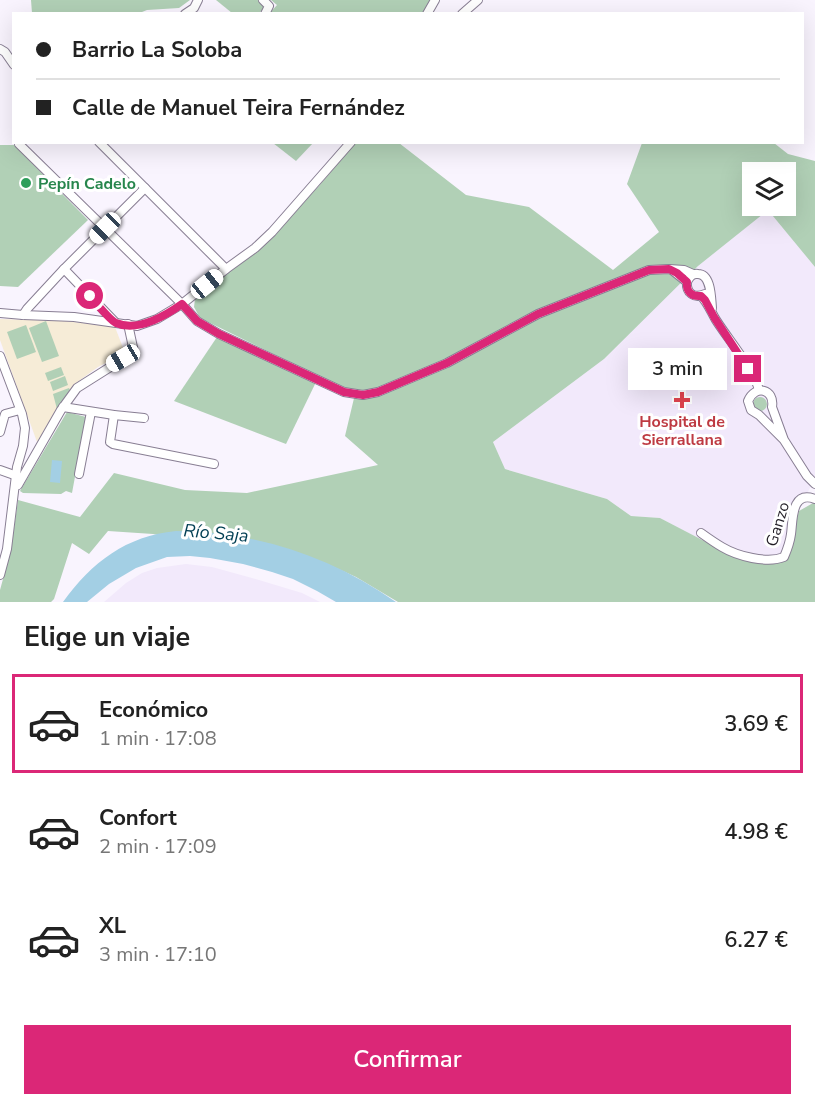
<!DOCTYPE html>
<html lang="es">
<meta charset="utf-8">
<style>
:root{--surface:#fff;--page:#f2f2f2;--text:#222;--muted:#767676;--line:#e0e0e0;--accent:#db2777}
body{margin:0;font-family:"Nunito Sans",sans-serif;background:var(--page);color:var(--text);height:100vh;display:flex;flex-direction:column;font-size:22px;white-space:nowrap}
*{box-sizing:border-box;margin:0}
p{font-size:20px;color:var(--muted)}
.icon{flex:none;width:33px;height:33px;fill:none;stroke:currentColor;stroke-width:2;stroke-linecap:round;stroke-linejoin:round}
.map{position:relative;height:602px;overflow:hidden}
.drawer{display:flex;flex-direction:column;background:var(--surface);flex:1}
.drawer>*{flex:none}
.guide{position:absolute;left:12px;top:12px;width:792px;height:132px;border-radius:0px;box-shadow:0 6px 24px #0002;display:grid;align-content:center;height:132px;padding:0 24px;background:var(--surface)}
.fabs{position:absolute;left:742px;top:162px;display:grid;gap:12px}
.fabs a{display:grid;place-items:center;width:54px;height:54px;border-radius:0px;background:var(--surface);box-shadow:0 6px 24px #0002;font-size:30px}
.end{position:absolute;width:27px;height:27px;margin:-14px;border:8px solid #db2777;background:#fff;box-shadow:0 0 0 3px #fff}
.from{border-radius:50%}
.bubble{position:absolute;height:42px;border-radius:0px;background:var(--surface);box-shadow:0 6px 24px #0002;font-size:20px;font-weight:600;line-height:42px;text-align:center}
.car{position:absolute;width:18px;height:36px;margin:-18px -9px;border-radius:8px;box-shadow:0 0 4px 2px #0007;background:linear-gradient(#fff 24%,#345 0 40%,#fff 0 76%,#345 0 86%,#fff 0)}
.guide b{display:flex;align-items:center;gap:21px;height:57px;font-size:22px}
.guide b+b{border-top:2px solid var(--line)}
.guide i{width:15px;height:15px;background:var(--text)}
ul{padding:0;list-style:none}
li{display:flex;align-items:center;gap:18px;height:99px;margin:0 12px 9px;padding:0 12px;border:3px solid transparent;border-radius:0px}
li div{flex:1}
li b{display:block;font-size:22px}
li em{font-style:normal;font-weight:600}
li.selected{border-color:var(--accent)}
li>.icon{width:54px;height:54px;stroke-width:1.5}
h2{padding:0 24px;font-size:27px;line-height:72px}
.button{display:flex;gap:12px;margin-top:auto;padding:12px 24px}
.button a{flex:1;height:69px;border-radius:0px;background:var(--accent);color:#fff;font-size:24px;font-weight:600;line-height:69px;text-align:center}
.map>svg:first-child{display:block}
</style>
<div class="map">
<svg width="815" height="602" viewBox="0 0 815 602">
<rect width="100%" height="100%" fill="#f9f4fe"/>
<g fill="#f2e9fb">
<path d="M768,209L815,267V477L799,511L787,561H772L734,557L660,518L631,516L607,499L505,469L493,442L604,359L698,266Z"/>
<path d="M186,564L212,567L252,578L302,593L320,602H104L126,583L142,573L157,568Z"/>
</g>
<path fill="#f6ecd7" d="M0,319L65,321L115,327L125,353L98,367L76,383L60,403L37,442L0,340Z"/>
<g fill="#b1d0b6" fill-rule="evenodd">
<path d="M31,0H190L179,8L147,10L137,14L32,13Z"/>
<path d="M216,0H258L263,4L264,8L259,13H232Z"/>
<path d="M271,0H430L424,13L269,14L277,5Z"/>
<path d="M273,143L313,142V143L296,161Z"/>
<path d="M355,143H399L466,195L529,207L613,270L659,232L627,184L642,143H774L788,154L815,161V267L768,210L698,266L604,359L493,442L505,469L607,499L631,516L660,518L735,557L772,561H786L799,511L813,503L815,504V602H398L356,577L325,563L153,534L108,531L89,554L72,543L54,599L51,602H0V590L11,550L18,500L80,517L114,473L185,490L247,493L378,465L345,436L355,394L200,318L194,307L195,299L258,249L318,187ZM753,172H786V206H753Z"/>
<path d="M0,145H14L88,220L18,287L0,286Z"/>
<path d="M46,321L59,356L42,362L29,328Z"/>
<path d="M26,325L36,352L17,359L7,332Z"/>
<path d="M219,334L317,380L286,444L174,401Z"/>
<path d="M61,367L64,375L48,381L45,373Z"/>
<path d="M65,376L68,385L53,391L50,382Z"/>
<path d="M69,388L70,390L57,409L53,394Z"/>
<circle cx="760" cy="404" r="7"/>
<path d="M67,412L86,417L72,493L66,491L61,494L23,493L20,491Z"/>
</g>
<g fill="#a3cfe4">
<path d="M52,460L62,461L60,483L50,482Z"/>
<path d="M176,531C257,532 330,556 396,602H336L317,591L293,579L272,572L243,564L210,558L190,556L167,557L136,568L109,584L87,602H63C92,562 126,536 176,531Z"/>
</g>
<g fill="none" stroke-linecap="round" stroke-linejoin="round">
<g stroke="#887e93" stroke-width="10">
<g id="minor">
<path d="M263,0L269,6L265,14"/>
<path d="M185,14L194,8L198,0"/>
<path d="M427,14L435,0"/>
<path d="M462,14L478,0"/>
<path d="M0,49L5,52L14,65"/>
<path d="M99,142L226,269"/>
<path d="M19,144L182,304L197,321L219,334L344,392L363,395L378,392L447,363L538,314L649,270L669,269L684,270L693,274"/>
<path d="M64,269L115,322"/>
<path d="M672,270L687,282C686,293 694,299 705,294"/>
<path d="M687,282C689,277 692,273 698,274C711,274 711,297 712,308"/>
<path d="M701,296C708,303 711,312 716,320C728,339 754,370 759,390"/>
<path d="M0,313L23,315L74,317L137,326L157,319L182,304L226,269L255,248L272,232L351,142"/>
<path d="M23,315L27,309L64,269L145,188"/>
<path d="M0,356L22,414L25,428L23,446L17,467L7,549L0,575"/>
<path d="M63,407L114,415L144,418"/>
<path d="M114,415L110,442L113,444L214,464"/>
<path d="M0,432L5,414L20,410"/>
<path d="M784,440L772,407C775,389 755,384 748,401L751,410L759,415L784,440L807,476L815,484"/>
<path d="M0,470L17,476"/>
<path d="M79,474L91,412"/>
<path d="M18,485L61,410L77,388L134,352L128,324"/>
<path d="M701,533C708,538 715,543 722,547C737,556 767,564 784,557C787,550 790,542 791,534C793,520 791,490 815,499"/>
</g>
</g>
<use href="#minor" stroke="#fff" stroke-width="8"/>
</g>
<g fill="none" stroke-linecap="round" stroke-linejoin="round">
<path stroke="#db2777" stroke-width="8" d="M90,296C95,302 110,320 116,323C137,332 165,316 182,304L197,321L219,334L344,392L363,395L378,392L447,363L538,314L649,270L669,269L677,273L687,282C686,291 691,297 701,296L705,300L714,317L748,369"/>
</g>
<circle fill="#2e9e5b" stroke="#fff" stroke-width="2" cx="26" cy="183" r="6"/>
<path fill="#e0444e" stroke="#fff" stroke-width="2" d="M679 391h6v6h6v6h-6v6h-6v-6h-6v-6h6z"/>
<g text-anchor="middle" stroke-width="6" stroke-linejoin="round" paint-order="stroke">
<g font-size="16" font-weight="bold" fill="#27864d" stroke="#fff" text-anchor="start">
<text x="38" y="189">Pepín Cadelo</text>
</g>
<g font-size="16" font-weight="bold" fill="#be3a42" stroke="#fff">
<text x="682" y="427">Hospital de<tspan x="682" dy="18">Sierrallana</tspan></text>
</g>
<g font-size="16" fill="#211d25" stroke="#fff">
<text transform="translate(777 524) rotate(-73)" y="6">Ganzo</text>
</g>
<g font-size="18" font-style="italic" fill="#003e53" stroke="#fff">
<text transform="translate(216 533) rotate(5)" y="6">Río Saja</text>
</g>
</g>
</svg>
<div class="fabs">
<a><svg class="icon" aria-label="layers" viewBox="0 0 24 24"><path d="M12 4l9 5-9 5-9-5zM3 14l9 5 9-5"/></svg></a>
</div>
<i class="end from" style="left:90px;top:296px"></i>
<i class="end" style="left:748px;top:369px"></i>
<div class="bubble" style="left:628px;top:348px;width:99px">3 min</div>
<i class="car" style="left:105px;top:228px;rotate:225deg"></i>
<i class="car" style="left:207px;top:284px;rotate:51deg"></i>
<i class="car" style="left:123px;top:358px;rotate:240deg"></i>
<div class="guide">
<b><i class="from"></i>Barrio La Soloba</b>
<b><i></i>Calle de Manuel Teira Fernández</b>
</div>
</div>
<section class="drawer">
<h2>Elige un viaje</h2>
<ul>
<li class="selected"><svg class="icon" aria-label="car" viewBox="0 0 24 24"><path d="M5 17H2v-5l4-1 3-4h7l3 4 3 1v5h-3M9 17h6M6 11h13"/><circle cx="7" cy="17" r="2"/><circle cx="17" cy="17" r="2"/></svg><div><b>Económico</b><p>1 min · 17:08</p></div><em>3.69 €</em></li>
<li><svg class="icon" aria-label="car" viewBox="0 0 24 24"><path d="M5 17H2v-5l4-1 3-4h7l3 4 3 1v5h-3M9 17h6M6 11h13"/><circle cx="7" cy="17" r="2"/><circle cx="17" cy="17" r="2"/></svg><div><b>Confort</b><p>2 min · 17:09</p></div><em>4.98 €</em></li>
<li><svg class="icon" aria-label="car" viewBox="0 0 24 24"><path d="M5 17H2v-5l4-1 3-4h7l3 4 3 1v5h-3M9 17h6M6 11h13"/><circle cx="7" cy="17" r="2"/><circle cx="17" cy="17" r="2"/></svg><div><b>XL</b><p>3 min · 17:10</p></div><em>6.27 €</em></li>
</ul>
<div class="button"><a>Confirmar</a></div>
</section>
